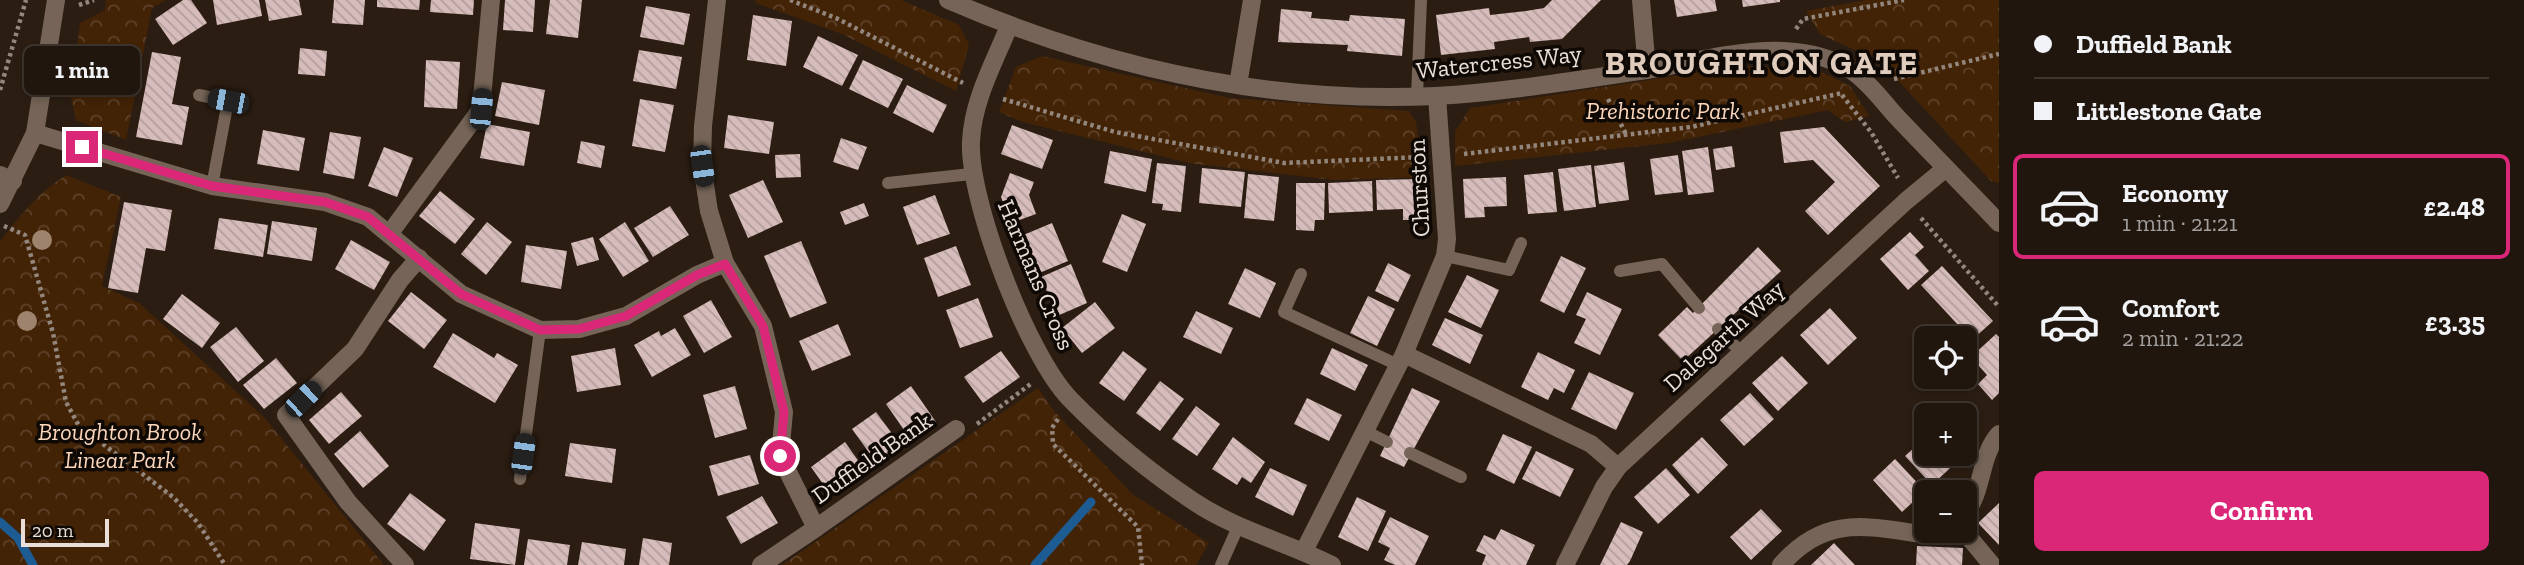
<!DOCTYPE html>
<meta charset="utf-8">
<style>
:root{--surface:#20160e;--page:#2d231c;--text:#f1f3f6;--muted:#a29f9e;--line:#3d352e;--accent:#db2777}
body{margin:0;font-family:"Zilla Slab",serif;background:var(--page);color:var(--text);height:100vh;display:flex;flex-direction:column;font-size:26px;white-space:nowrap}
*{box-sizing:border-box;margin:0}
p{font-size:23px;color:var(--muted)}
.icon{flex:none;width:38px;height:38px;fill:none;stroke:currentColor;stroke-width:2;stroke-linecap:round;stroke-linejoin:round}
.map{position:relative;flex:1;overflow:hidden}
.sheet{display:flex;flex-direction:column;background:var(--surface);width:525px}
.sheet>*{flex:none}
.banner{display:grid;align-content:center;height:154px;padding:0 35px;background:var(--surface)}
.tools{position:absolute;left:1914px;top:326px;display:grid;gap:14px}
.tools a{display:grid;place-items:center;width:63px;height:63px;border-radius:10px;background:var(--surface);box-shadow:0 4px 10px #0003,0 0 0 2px var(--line);font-size:35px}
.scale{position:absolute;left:21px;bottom:18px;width:88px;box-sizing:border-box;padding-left:7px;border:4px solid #eadfd8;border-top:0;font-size:19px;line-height:24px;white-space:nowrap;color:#eadfd8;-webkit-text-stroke:5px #0f0905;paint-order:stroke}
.end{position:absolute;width:32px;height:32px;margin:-16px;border:9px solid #db2777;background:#fff;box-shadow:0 0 0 4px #fff}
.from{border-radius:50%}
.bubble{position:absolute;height:49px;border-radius:10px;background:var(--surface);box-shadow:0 4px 10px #0003,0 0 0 2px var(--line);font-size:23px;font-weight:700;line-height:49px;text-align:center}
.car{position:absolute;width:21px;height:42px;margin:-21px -10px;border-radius:9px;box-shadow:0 0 5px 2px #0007;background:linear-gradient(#222 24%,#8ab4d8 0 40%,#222 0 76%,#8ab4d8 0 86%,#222 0)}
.banner b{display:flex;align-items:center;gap:24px;height:66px;font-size:26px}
.banner b+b{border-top:2px solid var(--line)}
.banner i{width:18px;height:18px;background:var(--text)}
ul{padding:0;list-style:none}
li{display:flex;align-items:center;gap:21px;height:105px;margin:0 14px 10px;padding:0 21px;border:4px solid transparent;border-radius:10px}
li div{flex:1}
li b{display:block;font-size:26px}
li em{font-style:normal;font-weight:700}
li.on{border-color:var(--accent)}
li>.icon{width:63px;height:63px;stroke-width:1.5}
.action{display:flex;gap:14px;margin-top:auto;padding:14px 35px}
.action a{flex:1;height:80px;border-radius:10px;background:var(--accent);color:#fff;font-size:28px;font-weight:700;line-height:80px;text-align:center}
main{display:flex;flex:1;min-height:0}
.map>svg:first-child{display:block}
</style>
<main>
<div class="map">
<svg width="1999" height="565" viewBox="0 0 1999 565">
<defs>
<pattern id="park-crowns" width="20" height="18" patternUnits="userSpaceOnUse" patternTransform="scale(1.75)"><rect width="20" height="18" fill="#432306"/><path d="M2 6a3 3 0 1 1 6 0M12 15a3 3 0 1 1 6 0" fill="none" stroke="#5e422a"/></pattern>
<pattern id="building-back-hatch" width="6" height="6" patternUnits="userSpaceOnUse" patternTransform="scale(1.75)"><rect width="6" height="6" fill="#d6bcbb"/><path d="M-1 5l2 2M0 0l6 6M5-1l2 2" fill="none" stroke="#b29e9c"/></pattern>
</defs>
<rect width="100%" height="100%" fill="#2b1d12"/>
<g fill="url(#park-crowns)">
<path d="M106,0H166L152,8L126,140L76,120L71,98L80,23L105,10Z"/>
<path d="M755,0H901L959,25L969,45L956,91L842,34L756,3Z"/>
<path d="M1866,0H1999V183L1991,181L1881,62L1820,34L1806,11Z"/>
<path d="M1042,56L1230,98L1409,111L1416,122L1424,177L1334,180L1189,163L1023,122L999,112L1016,67Z"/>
<path d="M1739,66L1815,69L1850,86L1869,116L1845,122L1828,110L1669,143L1455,166V132L1470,108Z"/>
<path d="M66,175L121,197L102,286L139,303L264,417L384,565H0V242C20,215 38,193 66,175Z"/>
<path d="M1038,388L1054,411L1132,494L1209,543L1196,565H782Z"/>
</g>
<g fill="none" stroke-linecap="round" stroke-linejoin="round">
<g stroke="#1c5c92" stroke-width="9">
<path d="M0,522L18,538L33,565"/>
<path d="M1035,565L1091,502"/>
</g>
</g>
<g fill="url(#building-back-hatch)">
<path d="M183,0H191L207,23L173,45L155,19Z"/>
<path d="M213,0H259L262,16L217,25Z"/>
<path d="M265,0H299L302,15L269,21Z"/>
<path d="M334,0H365L363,25L332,23Z"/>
<path d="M377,0H420L419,10L377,7Z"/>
<path d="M431,0H474L473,15L430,12Z"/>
<path d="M505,0H535L533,32L503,30Z"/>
<path d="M550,0H582L578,38L546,34Z"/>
<path d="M1552,0H1601L1562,39L1530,42L1529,37L1494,42L1495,49L1441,55L1436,15L1489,8L1490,15L1526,11L1544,8Z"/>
<path d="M1674,0H1715L1717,11L1677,17Z"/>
<path d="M1742,0H1780V2L1743,7Z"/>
<path d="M646,6L690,14L684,45L640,37Z"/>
<path d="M1281,9L1312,12L1311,18L1349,21L1350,15L1405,19L1402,56L1347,51L1348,45L1278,42Z"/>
<path d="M753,15L792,21L786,66L747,60Z"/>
<path d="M818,36L858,55L842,86L803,67Z"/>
<path d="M300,48L327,51L325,76L298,74Z"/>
<path d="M639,50L682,57L676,89L633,81Z"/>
<path d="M152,52L181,57L172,104L189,107L182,145L136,137Z"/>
<path d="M426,60L460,62L457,109L424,107Z"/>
<path d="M863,60L903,79L888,108L849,89Z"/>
<path d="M502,82L545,90L539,125L495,116Z"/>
<path d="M907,85L947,105L933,133L893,113Z"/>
<path d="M640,99L674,105L665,152L632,146Z"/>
<path d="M728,115L774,122L769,154L724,148Z"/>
<path d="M487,124L530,132L524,166L480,158Z"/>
<path d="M1012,125L1053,140L1042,169L1001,154Z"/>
<path d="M1824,127L1880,186L1828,235L1805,211L1835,182L1813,160L1784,163L1780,132Z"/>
<path d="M263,130L305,138L299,171L257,164Z"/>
<path d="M330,132L361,137L354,179L323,173Z"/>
<path d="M841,138L867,147L858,170L833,162Z"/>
<path d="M581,141L605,146L601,168L577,163Z"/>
<path d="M1732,146L1735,167L1716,170L1713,149Z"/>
<path d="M384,147L413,158L397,197L368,186Z"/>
<path d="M1708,147L1714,192L1688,195L1682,151Z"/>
<path d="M1110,151L1152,159L1146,192L1104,183Z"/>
<path d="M800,154L801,177L776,178L775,155Z"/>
<path d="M1678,155L1683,192L1655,195L1650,159Z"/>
<path d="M1624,162L1629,200L1599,204L1594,166Z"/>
<path d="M1157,163L1186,166L1181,212L1162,210L1163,204L1152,203Z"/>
<path d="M1591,165L1596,207L1564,211L1558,169Z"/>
<path d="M1202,168L1245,172L1241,207L1199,203Z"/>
<path d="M1553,172L1557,212L1528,214L1524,175Z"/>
<path d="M1010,173L1034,182L1029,195L1036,214L1011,223L1001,197Z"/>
<path d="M1248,174L1279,177L1274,221L1244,218Z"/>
<path d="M1506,177L1507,206L1484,207L1485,217L1465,218L1463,179Z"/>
<path d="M1420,179L1422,220H1403V209L1377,210L1376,180Z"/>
<path d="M763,180L783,222L748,238L729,195Z"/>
<path d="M1372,181L1373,211L1329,213L1328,183Z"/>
<path d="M1296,183H1325L1324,220H1315L1314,231L1296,230Z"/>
<path d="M440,191L475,219L455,244L419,216Z"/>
<path d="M935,195L950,234L917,245L903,207Z"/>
<path d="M124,202L172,210L165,251L146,248L138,293L108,288Z"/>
<path d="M864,203L869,216L845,225L840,212Z"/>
<path d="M670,206L689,235L653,257L634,228Z"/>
<path d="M1122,214L1146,224L1127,272L1102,262Z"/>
<path d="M219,218L268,225L263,257L214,249Z"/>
<path d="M272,221L317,228L312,261L267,254Z"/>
<path d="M487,222L512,242L486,275L461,254Z"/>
<path d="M625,222L649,261L623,277L599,239Z"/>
<path d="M1052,223L1068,261L1037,274L1021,236Z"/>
<path d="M1910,232L1924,247L1915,255L1929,271L1908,290L1880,259Z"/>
<path d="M593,237L599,260L577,266L571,243Z"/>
<path d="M351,240L390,262L374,290L335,269Z"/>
<path d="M801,241L827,303L790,318L764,256Z"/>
<path d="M526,245L567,251L561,289L521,282Z"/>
<path d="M956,246L971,285L938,297L924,258Z"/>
<path d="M1758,247L1781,271L1683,361L1658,335L1687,307L1693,313Z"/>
<path d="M1561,256L1586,268L1564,313L1540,301Z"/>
<path d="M1388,263L1411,275L1398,302L1375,291Z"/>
<path d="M1071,264L1087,303L1057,316L1041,277Z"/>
<path d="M1942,266L1993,321L1972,340L1921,285Z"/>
<path d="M1245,268L1276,283L1260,318L1228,304Z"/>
<path d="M1467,275L1499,290L1481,328L1448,312Z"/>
<path d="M411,292L447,320L424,349L388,321Z"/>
<path d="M1587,292L1622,309L1600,355L1574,343L1586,319L1576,315Z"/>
<path d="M182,294L220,323L202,348L163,319Z"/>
<path d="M1368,296L1395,309L1377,346L1350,333Z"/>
<path d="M978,298L993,337L960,348L946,310Z"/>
<path d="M711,300L732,337L704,353L683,316Z"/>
<path d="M1095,302L1115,328L1082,353L1062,328Z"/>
<path d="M1830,308L1857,338L1828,365L1800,335Z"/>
<path d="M1196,311L1233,328L1221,354L1183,337Z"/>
<path d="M1445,318L1483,335L1470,364L1432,345Z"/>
<path d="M838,324L851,355L812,371L799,341Z"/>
<path d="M236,327L264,361L238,382L210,347Z"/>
<path d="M675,328L691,355L652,377L634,345L659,331L661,336Z"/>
<path d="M453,333L494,358L497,353L518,365L495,403L433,367Z"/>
<path d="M1996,334L1999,337V393L1992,400L1978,384L1987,375L1971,357Z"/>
<path d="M615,348L621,385L577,392L571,356Z"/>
<path d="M1332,348L1368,365L1355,391L1320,374Z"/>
<path d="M1001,351L1020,377L983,403L964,377Z"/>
<path d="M1123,351L1147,369L1124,401L1099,383Z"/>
<path d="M1538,352L1575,370L1564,393L1554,388L1548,400L1521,387Z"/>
<path d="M1782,356L1808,383L1778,411L1752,383Z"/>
<path d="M276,358L297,383L264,409L243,385Z"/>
<path d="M1589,372L1634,393L1616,430L1571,409Z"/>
<path d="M1160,381L1184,399L1160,431L1136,413Z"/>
<path d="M735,386L747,429L715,438L703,395Z"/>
<path d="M911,386L936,422L911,440L886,404Z"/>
<path d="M1412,388L1440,401L1404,467L1380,456Z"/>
<path d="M341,392L362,416L329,444L309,420Z"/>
<path d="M1750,393L1774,419L1744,446L1720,420Z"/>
<path d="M1307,398L1342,415L1329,441L1294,424Z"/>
<path d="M1196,406L1220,424L1197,456L1172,439Z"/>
<path d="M876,412L902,447L878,465L852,429Z"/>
<path d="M360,431L389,466L363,488L334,454Z"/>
<path d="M1503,434L1532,447L1514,484L1486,470Z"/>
<path d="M1927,436V453L1964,455L1932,485L1905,456Z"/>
<path d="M1233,437L1265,462L1251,483L1242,477L1237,485L1212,469Z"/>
<path d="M1702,437L1728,465L1698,494L1672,465Z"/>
<path d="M845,442L862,466L828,491L811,467Z"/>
<path d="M570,443L616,449L612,483L565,476Z"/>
<path d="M1536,451L1574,469L1560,497L1522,479Z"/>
<path d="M750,455L759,484L718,496L709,466Z"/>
<path d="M1895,459L1925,491L1902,512L1873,480Z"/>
<path d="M1270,468L1307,485L1293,516L1255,497Z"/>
<path d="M1666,468L1690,495L1658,524L1634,497Z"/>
<path d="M410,493L446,520L424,551L387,524Z"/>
<path d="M762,496L778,523L741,544L726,517Z"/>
<path d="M1357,497L1386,511L1368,551L1338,537Z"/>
<path d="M1999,503V545L1978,523Z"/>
<path d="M1761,509L1782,531L1751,560L1730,537Z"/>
<path d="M1390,517L1429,536L1415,565H1395L1384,560L1390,548L1378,542Z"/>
<path d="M1621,522L1643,532L1630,561L1627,565H1600Z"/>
<path d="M475,523L520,529L515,565L470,559Z"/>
<path d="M1501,529L1535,545L1526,565H1482L1486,555L1476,551L1484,535L1495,540Z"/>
<path d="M643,538L672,543L669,565H639Z"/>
<path d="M528,539L570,545L567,565H524Z"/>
<path d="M582,542L626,549L624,565H578Z"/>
<path d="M1834,543L1855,565H1811Z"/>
<path d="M1917,546L1963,548L1962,565H1916Z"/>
</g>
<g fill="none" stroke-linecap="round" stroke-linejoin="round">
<g stroke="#92867d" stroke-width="4.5" stroke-dasharray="3.5 3.5" stroke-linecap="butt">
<path d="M790,0L836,18L963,83"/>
<path d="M79,5L94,0"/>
<path d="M1796,29L1803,19L1904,0"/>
<path d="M1894,79L1999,54"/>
<path d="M0,90L26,0"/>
<path d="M1842,95L1871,132L1898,178"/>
<path d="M1003,99L1115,132L1284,163L1421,157"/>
<path d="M1608,99L1627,136"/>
<path d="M1464,154L1691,127L1842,93"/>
<path d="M1921,218L1999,307"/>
<path d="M4,226L25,235L53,333L66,402L79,426L173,497L198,523L225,565"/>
<path d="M1058,419L1052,428L1053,444L1138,527L1142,565"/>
<path d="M977,424L1032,383"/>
</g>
<g stroke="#756457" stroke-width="12">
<path d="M199,95L228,101L212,186"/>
<path d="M1417,96L1421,0"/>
<path d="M888,183L971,174"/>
<path d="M1445,256L1509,270L1521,243"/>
<path d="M1620,271L1662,264L1699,308"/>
<path d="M1301,274L1284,312L1398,365"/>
<path d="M1718,329L1742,353"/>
<path d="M1365,431L1387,442"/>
<path d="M1410,453L1461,477"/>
<path d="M520,479L540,330"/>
<path d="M1221,565L1238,527"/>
</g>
<g stroke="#756457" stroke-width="18">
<path d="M717,0L703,126L702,166L709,211L725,263L763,326L784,412L780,456L816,528L761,565"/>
<path d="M948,0C1103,67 1267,104 1436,96C1506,92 1577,80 1646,70C1710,60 1781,35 1842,65C1863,75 1881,99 1896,116C1930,152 1965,187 1999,223"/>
<path d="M1641,0L1647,70"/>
<path d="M1009,26C994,63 973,100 971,141C968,200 1028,356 1070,399C1106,436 1150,472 1193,501C1236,530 1286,542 1332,565"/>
<path d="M1238,85L1252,0"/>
<path d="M35,133L212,186L325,202L368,217L461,294L540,330L579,329L626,316L697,275L725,263"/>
<path d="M0,175L13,181"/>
<path d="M390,233L481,109L491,0"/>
<path d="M1404,354L1591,444L1618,467"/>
<path d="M1965,514C1984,489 1979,457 1999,434"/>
<path d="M816,528L956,429"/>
<path d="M1963,530L1992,565"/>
<path d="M1304,551L1404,354L1445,256L1447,239L1437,96"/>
<path d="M405,565L348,502L286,415L355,349L400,280L419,258"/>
<path d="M1565,565L1604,487L1618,467L1906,201L1946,168"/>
<path d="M1781,565C1826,513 1868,527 1929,535L1941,530"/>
</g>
<path stroke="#756457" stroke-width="18" d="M0,204L35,133L56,0"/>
</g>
<g fill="#9e836f">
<circle cx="42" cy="240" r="10"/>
<circle cx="27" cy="321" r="10"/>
</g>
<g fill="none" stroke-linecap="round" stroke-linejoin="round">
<path stroke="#db2777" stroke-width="9" d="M82,147L212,186L325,202L368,217L461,294L540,330L579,329L626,316L697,275L725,264L763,326L784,412L780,456"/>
</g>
<g text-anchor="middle" stroke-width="7" stroke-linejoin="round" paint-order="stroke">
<g font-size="24" fill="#eadfd8" stroke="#0f0905">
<text transform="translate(1499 62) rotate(-6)" y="8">Watercress Way</text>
<text transform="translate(1419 188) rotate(-93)" y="8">Churston</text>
<text transform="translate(1036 275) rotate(67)" y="8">Harmans Cross</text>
<text transform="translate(1724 336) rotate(-42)" y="8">Dalegarth Way</text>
<text transform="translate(872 458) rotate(-35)" y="8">Duffield Bank</text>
</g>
<g font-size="24" font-style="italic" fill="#fcd6bb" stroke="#0f0905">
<text x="1663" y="119">Prehistoric Park</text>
<text x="120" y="440">Broughton Brook<tspan x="120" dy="28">Linear Park</tspan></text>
</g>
<g font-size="32" font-weight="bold" letter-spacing="2" fill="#e0ccbd" stroke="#0f0905">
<text x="1762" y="74">BROUGHTON GATE</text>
</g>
</g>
</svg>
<div class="tools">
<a><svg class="icon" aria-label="locate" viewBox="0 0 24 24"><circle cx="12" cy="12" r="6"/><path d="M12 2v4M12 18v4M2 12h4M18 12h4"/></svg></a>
<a>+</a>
<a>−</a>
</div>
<div class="scale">20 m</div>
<i class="end from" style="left:780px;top:456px"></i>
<i class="end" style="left:82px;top:147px"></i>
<div class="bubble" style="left:24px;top:46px;width:116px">1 min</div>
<i class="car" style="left:228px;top:101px;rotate:281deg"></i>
<i class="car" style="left:481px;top:109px;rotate:5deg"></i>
<i class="car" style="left:702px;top:166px;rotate:172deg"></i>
<i class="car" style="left:303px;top:399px;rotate:46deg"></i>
<i class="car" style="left:523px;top:454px;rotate:8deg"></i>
</div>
<section class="sheet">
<div class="banner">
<b><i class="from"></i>Duffield Bank</b>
<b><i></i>Littlestone Gate</b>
</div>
<ul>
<li class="on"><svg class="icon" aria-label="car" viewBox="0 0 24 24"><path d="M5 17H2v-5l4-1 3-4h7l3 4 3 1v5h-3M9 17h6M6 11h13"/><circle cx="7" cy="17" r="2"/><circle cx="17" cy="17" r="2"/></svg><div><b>Economy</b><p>1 min · 21:21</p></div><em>£2.48</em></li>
<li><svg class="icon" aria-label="car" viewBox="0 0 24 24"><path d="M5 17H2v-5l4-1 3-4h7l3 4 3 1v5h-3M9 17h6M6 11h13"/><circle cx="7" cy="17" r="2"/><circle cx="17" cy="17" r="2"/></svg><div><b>Comfort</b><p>2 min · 21:22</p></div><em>£3.35</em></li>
</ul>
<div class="action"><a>Confirm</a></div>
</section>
</main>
